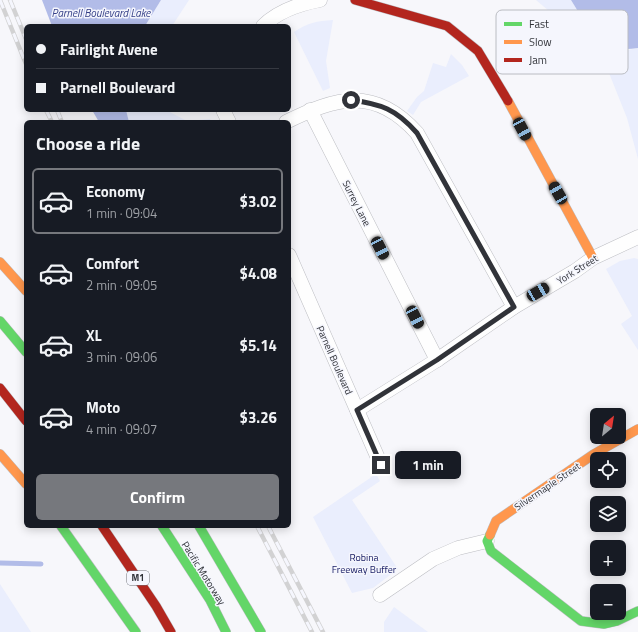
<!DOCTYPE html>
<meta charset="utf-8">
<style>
:root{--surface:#171b24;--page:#20242c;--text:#f1f3f6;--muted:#9ea1a6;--line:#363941;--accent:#76787d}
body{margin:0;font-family:"Titillium Web",sans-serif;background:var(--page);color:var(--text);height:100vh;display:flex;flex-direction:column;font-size:15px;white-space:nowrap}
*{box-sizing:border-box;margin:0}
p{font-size:13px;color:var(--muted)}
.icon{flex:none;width:22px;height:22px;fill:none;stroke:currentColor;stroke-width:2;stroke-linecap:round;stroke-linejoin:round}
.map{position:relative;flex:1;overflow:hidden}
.sheet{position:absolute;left:24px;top:120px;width:267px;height:408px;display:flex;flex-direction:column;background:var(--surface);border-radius:6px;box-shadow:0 2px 10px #0003}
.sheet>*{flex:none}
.banner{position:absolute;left:24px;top:24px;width:267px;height:88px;border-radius:6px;box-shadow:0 2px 10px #0003;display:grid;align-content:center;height:88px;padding:0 12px;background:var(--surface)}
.needle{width:26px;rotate:30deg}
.fabs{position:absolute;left:590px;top:408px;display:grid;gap:8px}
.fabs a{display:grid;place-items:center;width:36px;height:36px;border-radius:6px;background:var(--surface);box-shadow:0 2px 10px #0003;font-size:20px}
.end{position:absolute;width:18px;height:18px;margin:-9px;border:5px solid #313339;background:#fff;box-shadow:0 0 0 2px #fff}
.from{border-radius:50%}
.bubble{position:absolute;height:28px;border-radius:6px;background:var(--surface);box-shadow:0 2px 10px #0003;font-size:13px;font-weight:700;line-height:28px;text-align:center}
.car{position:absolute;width:12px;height:24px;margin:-12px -6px;border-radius:5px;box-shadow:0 0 3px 1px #0007;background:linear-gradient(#222 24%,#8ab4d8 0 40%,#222 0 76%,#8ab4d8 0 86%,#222 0)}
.banner b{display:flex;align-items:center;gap:14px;height:38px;font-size:15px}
.banner b+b{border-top:1px solid var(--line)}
.banner i{width:10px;height:10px;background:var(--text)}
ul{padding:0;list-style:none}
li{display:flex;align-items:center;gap:12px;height:66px;margin:0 8px 6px;padding:0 4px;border:2px solid transparent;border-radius:6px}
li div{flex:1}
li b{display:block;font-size:15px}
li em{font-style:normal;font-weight:700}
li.selected{border-color:var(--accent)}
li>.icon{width:36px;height:36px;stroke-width:1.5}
h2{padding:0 12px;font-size:18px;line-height:48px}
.primary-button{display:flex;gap:8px;margin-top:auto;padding:8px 12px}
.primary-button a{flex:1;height:46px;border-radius:6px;background:var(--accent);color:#fff;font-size:16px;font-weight:700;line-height:46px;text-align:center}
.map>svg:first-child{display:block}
</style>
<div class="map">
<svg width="638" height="632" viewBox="0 0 638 632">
<rect width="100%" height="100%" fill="#f7f7fb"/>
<g fill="#eaeefd">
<path d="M161,0H189L172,26H145Z"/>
<path d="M536,0H571L579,13L627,50L638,48V159L627,118L609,73L582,53L549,11Z"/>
<path d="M333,20L326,61L330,88L323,91L294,32C307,23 317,21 333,20Z"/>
<path d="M451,54L462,65L469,76L421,102L413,115L407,111L417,97L424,91L433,63L446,67Z"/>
<path d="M126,110H166L187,121L210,119L211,122H129Z"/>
<path d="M634,258L638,259V350L621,324L632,316L606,269L620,261Z"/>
<path d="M376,474L380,481L352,500L398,569L373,588L352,593L313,517Z"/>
<path d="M0,584L31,632H0Z"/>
<path d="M394,607L428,632H384V622Z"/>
</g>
<g fill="#b2bce8">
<path d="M42,0H161L145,26H52Z"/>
<path d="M571,0H638V48C597,54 590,30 571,0Z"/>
<path d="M92,110H126L129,122H99Z"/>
</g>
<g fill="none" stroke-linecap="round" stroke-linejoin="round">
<path stroke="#b2bce8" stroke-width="5" d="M0,563L41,564"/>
<g stroke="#bdbec3" stroke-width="15">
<g id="street">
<path d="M263,26C278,11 299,4 320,0"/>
<path d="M223,110L229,122"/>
<path d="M310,110L437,360"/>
<path d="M286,122C336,97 375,86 417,133L514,307"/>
<path d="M289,255L381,465"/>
<path d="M357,410L437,360L514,307L575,271L593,258L638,237"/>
<path d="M380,595L433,559L458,548L487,541"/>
</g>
</g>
<g stroke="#bdbec3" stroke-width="10">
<g id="fast">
<path d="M0,321L26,352"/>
<path d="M61,526L136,632"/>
<path d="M162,526L210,600L226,632"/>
<path d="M199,526L261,632"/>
<path d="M490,535L487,541L491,551L581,621L604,624L617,621L638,611"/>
</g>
</g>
<g stroke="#bdbec3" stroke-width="10">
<g id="slow">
<path d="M508,101L593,258"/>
<path d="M0,262L26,291"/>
<path d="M0,454L26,484"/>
<path d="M490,535L496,521L594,454L638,429"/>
</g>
</g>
<g stroke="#bdbec3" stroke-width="10">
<g id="jam">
<path d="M355,0L447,26L478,51L508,101"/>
<path d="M0,388L26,421"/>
<path d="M102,526L156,606L171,632"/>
</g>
</g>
<use href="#street" stroke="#fefefe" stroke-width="14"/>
<use href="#fast" stroke="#63d668" stroke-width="9"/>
<use href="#slow" stroke="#ff974d" stroke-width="9"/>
<use href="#jam" stroke="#b3261e" stroke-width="9"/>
<g stroke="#d2d2d3" stroke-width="4.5">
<g id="rail">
<path d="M0,0L26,64"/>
<path d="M10,0L26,39"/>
<path d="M46,110L52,122"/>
<path d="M57,110L62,122"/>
<path d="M257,526L312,632"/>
<path d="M268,526L323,632"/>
</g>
</g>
<use href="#rail" stroke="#f5f6fd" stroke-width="3" stroke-dasharray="9" stroke-linecap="butt"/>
</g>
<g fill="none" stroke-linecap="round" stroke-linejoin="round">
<path stroke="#313339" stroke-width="5" d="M351,100C381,104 396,109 417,133L514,307L437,360L357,410L381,465"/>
</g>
<g text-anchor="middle" stroke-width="3" stroke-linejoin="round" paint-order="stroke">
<rect fill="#f5f6fd" stroke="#6c6e74" stroke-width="1" x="127" y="571" width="22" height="14" rx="3"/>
<g font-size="9" font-weight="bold" fill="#313339">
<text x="138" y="581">M1</text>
</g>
<g font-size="10" fill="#313339" stroke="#f5f6fd">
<text transform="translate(357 203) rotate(63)" y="4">Surrey Lane</text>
<text transform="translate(577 269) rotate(-32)" y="4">York Street</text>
<text transform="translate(335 360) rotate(66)" y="4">Parnell Boulevard</text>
<text transform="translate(547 486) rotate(-34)" y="4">Silvermaple Street</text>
<text transform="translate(204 573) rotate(58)" y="4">Pacific Motorway</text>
</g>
<g font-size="10" fill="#1c2167" stroke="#f5f6fd">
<text x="364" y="561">Robina<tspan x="364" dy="12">Freeway Buffer</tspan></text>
</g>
<g font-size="11" font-style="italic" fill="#333e86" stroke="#f5f6fd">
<text x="101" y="17">Parnell Boulevard Lake</text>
</g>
</g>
<rect x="496" y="10" width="132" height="64" rx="6" fill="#f5f6fd" stroke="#babcc2" stroke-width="1"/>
<rect x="504" y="22" width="18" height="4" fill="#63d668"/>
<rect x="504" y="40" width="18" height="4" fill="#ff974d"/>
<rect x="504" y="58" width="18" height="4" fill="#b3261e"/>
<g font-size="11" fill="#313339">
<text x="529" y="28">Fast</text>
<text x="529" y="46">Slow</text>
<text x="529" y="64">Jam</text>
</g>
</svg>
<div class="fabs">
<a><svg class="needle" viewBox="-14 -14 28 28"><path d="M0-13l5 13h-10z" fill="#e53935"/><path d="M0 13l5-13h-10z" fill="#9ea1a6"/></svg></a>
<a><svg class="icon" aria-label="locate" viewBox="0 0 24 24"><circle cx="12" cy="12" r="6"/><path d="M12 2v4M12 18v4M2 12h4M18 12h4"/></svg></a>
<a><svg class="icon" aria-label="layers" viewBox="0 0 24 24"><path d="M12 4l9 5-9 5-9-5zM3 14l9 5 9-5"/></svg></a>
<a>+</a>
<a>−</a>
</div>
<i class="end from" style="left:351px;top:100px"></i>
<i class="end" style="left:381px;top:465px"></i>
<div class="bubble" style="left:395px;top:451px;width:66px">1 min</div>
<i class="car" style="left:522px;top:129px;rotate:152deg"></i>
<i class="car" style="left:558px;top:193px;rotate:330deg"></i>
<i class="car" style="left:380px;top:248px;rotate:153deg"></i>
<i class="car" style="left:538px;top:292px;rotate:60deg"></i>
<i class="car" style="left:415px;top:317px;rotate:153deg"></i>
<div class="banner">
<b><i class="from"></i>Fairlight Avene</b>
<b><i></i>Parnell Boulevard</b>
</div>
<section class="sheet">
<h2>Choose a ride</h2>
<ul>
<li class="selected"><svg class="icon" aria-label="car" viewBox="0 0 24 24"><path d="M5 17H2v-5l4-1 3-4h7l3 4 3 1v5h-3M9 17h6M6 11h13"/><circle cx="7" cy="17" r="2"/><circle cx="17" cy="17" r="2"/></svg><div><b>Economy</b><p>1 min · 09:04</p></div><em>$3.02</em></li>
<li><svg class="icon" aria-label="car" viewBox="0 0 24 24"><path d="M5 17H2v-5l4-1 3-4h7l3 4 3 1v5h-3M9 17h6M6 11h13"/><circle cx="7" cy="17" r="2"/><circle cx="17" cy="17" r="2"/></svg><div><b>Comfort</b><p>2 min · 09:05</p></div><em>$4.08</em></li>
<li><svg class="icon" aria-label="car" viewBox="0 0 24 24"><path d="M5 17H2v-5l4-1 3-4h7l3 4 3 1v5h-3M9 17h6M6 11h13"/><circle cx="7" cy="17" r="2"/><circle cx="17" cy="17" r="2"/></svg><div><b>XL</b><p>3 min · 09:06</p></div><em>$5.14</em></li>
<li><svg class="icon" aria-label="car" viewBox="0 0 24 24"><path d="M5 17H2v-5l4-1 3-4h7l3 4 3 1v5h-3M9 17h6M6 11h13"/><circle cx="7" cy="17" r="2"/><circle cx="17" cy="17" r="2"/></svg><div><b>Moto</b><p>4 min · 09:07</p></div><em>$3.26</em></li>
</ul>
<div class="primary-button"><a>Confirm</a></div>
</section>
</div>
